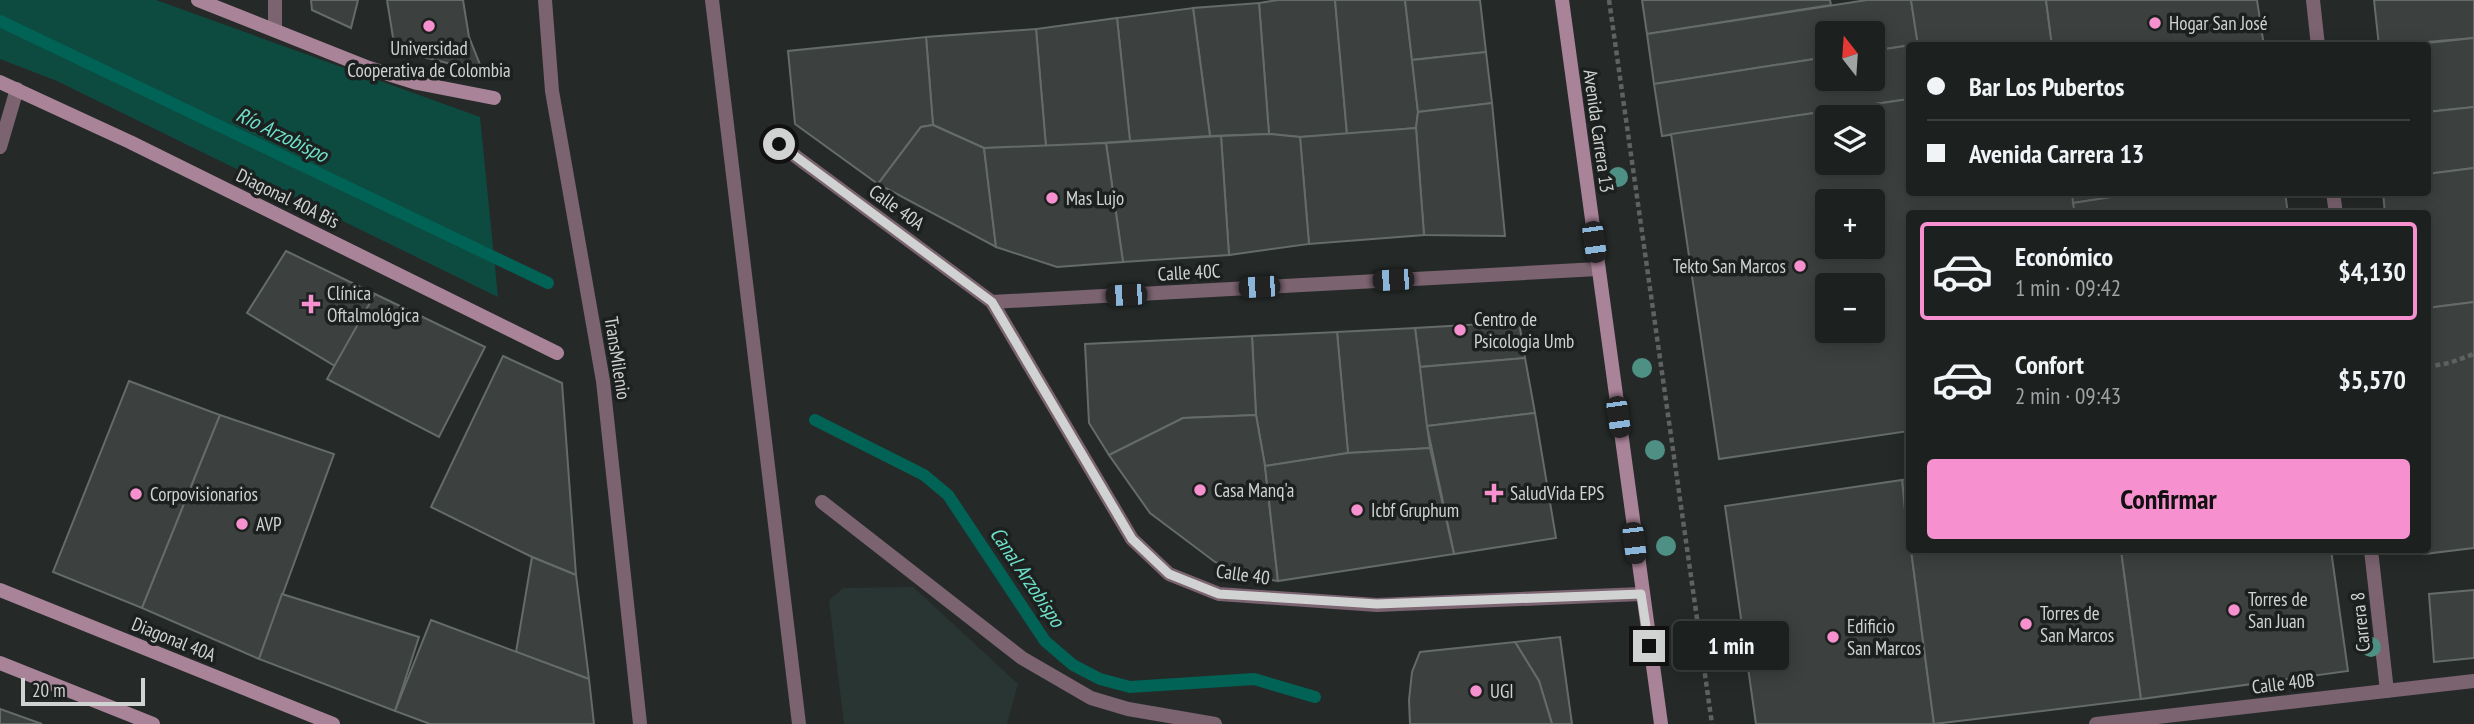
<!DOCTYPE html>
<html lang="es">
<meta charset="utf-8">
<style>
:root{--surface:#1c201f;--page:#252828;--text:#f1f3f6;--muted:#a0a3a4;--line:#3a3e3d;--accent:#f790ce}
body{margin:0;font-family:"PT Sans Narrow",sans-serif;background:var(--page);color:var(--text);height:100vh;display:flex;flex-direction:column;font-size:26px;white-space:nowrap}
*{box-sizing:border-box;margin:0}
p{font-size:23px;color:var(--muted)}
.icon{flex:none;width:38px;height:38px;fill:none;stroke:currentColor;stroke-width:2;stroke-linecap:round;stroke-linejoin:round}
.map{position:relative;flex:1;overflow:hidden}
.side{position:absolute;left:1906px;top:210px;width:525px;height:343px;display:flex;flex-direction:column;background:var(--surface);border-radius:7px;box-shadow:0 4px 18px #0003,0 0 0 2px var(--line)}
.side>*{flex:none}
.top-card{position:absolute;left:1906px;top:42px;width:525px;height:154px;border-radius:7px;box-shadow:0 4px 18px #0003,0 0 0 2px var(--line);display:grid;align-content:center;height:154px;padding:0 21px;background:var(--surface)}
.needle{width:46px;rotate:343deg}
.tools{position:absolute;left:1815px;top:21px;display:grid;gap:14px}
.tools a{display:grid;place-items:center;width:70px;height:70px;border-radius:7px;background:var(--surface);box-shadow:0 4px 18px #0003,0 0 0 2px var(--line);font-size:35px}
.scale{position:absolute;left:21px;bottom:18px;width:124px;box-sizing:border-box;padding-left:7px;border:4px solid #d0d3d2;border-top:0;font-size:19px;line-height:24px;white-space:nowrap;color:#d0d3d2;-webkit-text-stroke:5px #1c201f;paint-order:stroke}
.end{position:absolute;width:32px;height:32px;margin:-16px;border:9px solid #d0d3d2;background:#111;box-shadow:0 0 0 4px #111}
.from{border-radius:50%}
.bubble{position:absolute;height:49px;border-radius:7px;background:var(--surface);box-shadow:0 4px 18px #0003,0 0 0 2px var(--line);font-size:23px;font-weight:700;line-height:49px;text-align:center}
.car{position:absolute;width:21px;height:42px;margin:-21px -10px;border-radius:9px;box-shadow:0 0 5px 2px #0007;background:linear-gradient(#222 24%,#8ab4d8 0 40%,#222 0 76%,#8ab4d8 0 86%,#222 0)}
.top-card b{display:flex;align-items:center;gap:24px;height:66px;font-size:26px}
.top-card b+b{border-top:2px solid var(--line)}
.top-card i{width:18px;height:18px;background:var(--text)}
ul{padding:12px 0 0;list-style:none}
li{display:flex;align-items:center;gap:21px;height:98px;margin:0 14px 10px;padding:0 7px;border:4px solid transparent;border-radius:7px}
li div{flex:1}
li b{display:block;font-size:26px}
li em{font-style:normal;font-weight:700}
li.selected{border-color:var(--accent)}
li>.icon{width:63px;height:63px;stroke-width:1.5}
.primary-button{display:flex;gap:14px;margin-top:auto;padding:14px 21px}
.primary-button a{flex:1;height:80px;border-radius:7px;background:var(--accent);color:#111;font-size:28px;font-weight:700;line-height:80px;text-align:center}
.map>svg:first-child{display:block}
</style>
<div class="map">
<svg width="2474" height="724" viewBox="0 0 2474 724">
<rect width="100%" height="100%" fill="#252a29"/>
<path fill="#283532" d="M913,587L1018,684L1007,724H844L829,600L843,588Z"/>
<path fill="#0d4b41" d="M0,0H156L480,117L498,297L57,81L0,59Z"/>
<g fill="none" stroke-linecap="round" stroke-linejoin="round">
<g stroke="#016355" stroke-width="12">
<path d="M0,21L548,283"/>
<path d="M815,420L924,475L948,495L1045,641L1073,665L1100,679L1130,687L1254,679L1315,697"/>
</g>
</g>
<g fill="#3c413f" stroke="#656b69" stroke-width="2" fill-rule="evenodd">
<path d="M311,0H358L351,28L312,10Z"/>
<path d="M387,0H463L469,37L483,72L395,50Z"/>
<path d="M1278,0H1335L1347,134L1300,137L1269,134L1259,3Z"/>
<path d="M1335,0H1405L1418,112L1416,128L1347,134Z"/>
<path d="M1405,0H1480L1486,52L1412,60Z"/>
<path d="M1642,0H1830L1831,5L1647,34Z"/>
<path d="M1867,0H1911L1918,44L1872,51V33H1827V57L1654,84L1647,34Z"/>
<path d="M1911,0H2046L2052,46H1918Z"/>
<path d="M2046,0H2257L2264,46H2052Z"/>
<path d="M2374,0H2474V38L2379,46Z"/>
<path d="M1259,3L1269,134L1210,136L1193,8Z"/>
<path d="M1193,8L1210,136L1130,141L1117,18Z"/>
<path d="M1117,18L1130,141L1046,147L1036,29Z"/>
<path d="M1036,29L1046,147L984,148L933,125L926,37Z"/>
<path d="M926,37L933,125L921,127L878,184L795,124L788,51Z"/>
<path d="M2474,38V107L2427,112V46H2399Z"/>
<path d="M1918,44V46H1909V99L1662,136L1654,84L1827,57V79H1872V51Z"/>
<path d="M1486,52L1492,103L1418,112L1412,60Z"/>
<path d="M1909,99V192H2072L2075,214H1909V431L1719,459L1671,134ZM1827,117H1872V163H1827ZM1827,201H1872V247H1827ZM1827,285H1872V331H1827Z"/>
<path d="M1492,103L1505,236L1424,235L1416,128L1418,112Z"/>
<path d="M2474,107V168L2427,174V112Z"/>
<path d="M933,125L984,148L996,247L878,184L921,127Z"/>
<path d="M1416,128L1424,235L1309,244L1300,137Z"/>
<path d="M1269,134L1300,137L1309,244L1229,255L1221,136Z"/>
<path d="M1221,136L1229,255L1123,262L1106,143Z"/>
<path d="M1106,143L1123,262L1057,267L996,247L984,148Z"/>
<path d="M2474,168V302L2427,308V214H2385L2383,192H2427V174Z"/>
<path d="M2072,192H2144L2073,203Z"/>
<path d="M2144,192H2285L2288,214H2075L2073,203Z"/>
<path d="M286,251L375,294L335,366L247,313Z"/>
<path d="M375,294L485,347L439,437L327,379Z"/>
<path d="M2474,302V548L2424,554V550H2427V308Z"/>
<path d="M1519,322L1525,358L1420,367L1415,328Z"/>
<path d="M1415,328L1430,448L1348,453L1337,332Z"/>
<path d="M1337,332L1348,453L1265,466L1256,415L1252,336Z"/>
<path d="M1252,336L1256,415L1183,418L1109,455L1089,423L1085,344Z"/>
<path d="M503,356L562,383L576,575L532,557L431,507Z"/>
<path d="M1525,358L1535,413L1427,426L1420,367Z"/>
<path d="M129,381L220,415L142,608L53,572Z"/>
<path d="M1535,413L1556,538L1454,554L1427,426Z"/>
<path d="M220,415L334,454L259,659L142,608Z"/>
<path d="M1256,415L1265,466L1278,581L1248,576L1215,562L1150,513L1109,455L1183,418Z"/>
<path d="M1430,448L1454,554L1278,581L1265,466L1348,453Z"/>
<path d="M1909,479V533L1902,480Z"/>
<path d="M1902,480L1909,550H1911L1934,724H1756L1725,506Z"/>
<path d="M1911,550H2121L2141,699L1934,724Z"/>
<path d="M2121,550H2331L2348,671L2141,699Z"/>
<path d="M532,557L576,575L589,679L516,652Z"/>
<path d="M2474,590V658L2434,662L2429,594Z"/>
<path d="M282,594L419,637L395,711L259,659Z"/>
<path d="M431,620L589,679L594,724H430L395,711Z"/>
<path d="M1560,637L1572,724H1552L1539,681L1515,642Z"/>
<path d="M1515,642L1539,681L1552,724H1410L1409,700L1412,672L1420,652Z"/>
<path d="M0,709L42,724H0Z"/>
</g>
<g fill="none" stroke-linecap="round" stroke-linejoin="round">
<g stroke="#5e6261" stroke-width="4.5" stroke-dasharray="5 3.5" stroke-linecap="butt">
<path d="M1609,0L1712,724"/>
<path d="M2427,367L2449,363L2474,354"/>
</g>
<g stroke="#7b6370" stroke-width="14">
<path d="M545,0L552,91L603,381L640,724"/>
<path d="M712,0L799,724"/>
</g>
<g stroke="#7b6370" stroke-width="14">
<path d="M275,0V30"/>
<path d="M2313,0L2318,46"/>
<path d="M779,144L992,302L1132,539L1169,574L1219,594L1377,605L1641,594"/>
<path d="M0,147L17,89"/>
<path d="M2333,192L2336,214"/>
<path d="M992,302L1598,269"/>
<path d="M822,502L1022,658L1091,698L1128,709L1215,724"/>
<path d="M2371,550L2387,691"/>
<path d="M2096,724L2474,681"/>
</g>
<g stroke="#a98398" stroke-width="14">
<path d="M198,0L369,68L417,83L494,98"/>
<path d="M1562,0L1661,724"/>
<path d="M0,82L130,142L557,353"/>
<path d="M0,590L333,724"/>
<path d="M0,663L153,724"/>
</g>
</g>
<g fill="#4e9083">
<circle cx="1618" cy="177" r="10"/>
<circle cx="1642" cy="368" r="10"/>
<circle cx="1655" cy="450" r="10"/>
<circle cx="1666" cy="546" r="10"/>
<circle cx="2371" cy="647" r="10"/>
</g>
<g fill="none" stroke-linecap="round" stroke-linejoin="round">
<path stroke="#d0d3d2" stroke-width="9" d="M779,144L992,302L1132,539L1169,574L1219,594L1377,604L1641,594L1649,646"/>
</g>
<g fill="#f790ce" stroke="#1c201f" stroke-width="2.5">
<circle cx="2155" cy="23" r="7"/>
<circle cx="429" cy="26" r="7"/>
<circle cx="1052" cy="198" r="7"/>
<circle cx="1800" cy="266" r="7"/>
<path d="M307.5 293.5h7v7h7v7h-7v7h-7v-7h-7v-7h7z"/>
<circle cx="1460" cy="330" r="7"/>
<circle cx="1200" cy="490" r="7"/>
<path d="M1490.5 482.5h7v7h7v7h-7v7h-7v-7h-7v-7h7z"/>
<circle cx="136" cy="494" r="7"/>
<circle cx="1357" cy="510" r="7"/>
<circle cx="242" cy="524" r="7"/>
<circle cx="2234" cy="610" r="7"/>
<circle cx="2026" cy="624" r="7"/>
<circle cx="1833" cy="637" r="7"/>
<circle cx="1476" cy="691" r="7"/>
</g>
<g text-anchor="middle" stroke-width="7" stroke-linejoin="round" paint-order="stroke">
<g font-size="19" fill="#d0d3d2" stroke="#1c201f" text-anchor="start">
<text x="2169" y="30">Hogar San José</text>
<text x="429" y="55" text-anchor="middle">Universidad<tspan x="429" dy="22">Cooperativa de Colombia</tspan></text>
<text x="1066" y="205">Mas Lujo</text>
<text x="1786" y="273" text-anchor="end">Tekto San Marcos</text>
<text x="327" y="300">Clínica<tspan x="327" dy="22">Oftalmológica</tspan></text>
<text x="1474" y="326">Centro de<tspan x="1474" dy="22">Psicologia Umb</tspan></text>
<text x="1214" y="497">Casa Manq'a</text>
<text x="1510" y="500">SaludVida EPS</text>
<text x="150" y="501">Corpovisionarios</text>
<text x="1371" y="517">Icbf Gruphum</text>
<text x="256" y="531">AVP</text>
<text x="2248" y="606">Torres de<tspan x="2248" dy="22">San Juan</tspan></text>
<text x="2040" y="620">Torres de<tspan x="2040" dy="22">San Marcos</tspan></text>
<text x="1847" y="633">Edificio<tspan x="1847" dy="22">San Marcos</tspan></text>
<text x="1490" y="698">UGI</text>
</g>
<g font-size="19" fill="#d0d3d2" stroke="#1c201f">
<text transform="translate(1599 131) rotate(82)" y="7">Avenida Carrera 13</text>
<text transform="translate(288 198) rotate(26)" y="7">Diagonal 40A Bis</text>
<text transform="translate(897 207) rotate(36)" y="7">Calle 40A</text>
<text transform="translate(1189 272) rotate(-3)" y="7">Calle 40C</text>
<text transform="translate(618 358) rotate(81)" y="7">TransMilenio</text>
<text transform="translate(1243 574) rotate(8)" y="7">Calle 40</text>
<text transform="translate(2360 622) rotate(-96)" y="7">Carrera 8</text>
<text transform="translate(174 639) rotate(22)" y="7">Diagonal 40A</text>
<text transform="translate(2283 683) rotate(-7)" y="7">Calle 40B</text>
</g>
<g font-size="21" font-style="italic" fill="#6de1ca" stroke="#1c201f">
<text transform="translate(282 135) rotate(26)" y="7">Río Arzobispo</text>
<text transform="translate(1027 577) rotate(56)" y="7">Canal Arzobispo</text>
</g>
</g>
</svg>
<div class="tools">
<a><svg class="needle" viewBox="-14 -14 28 28"><path d="M0-13l5 13h-10z" fill="#e53935"/><path d="M0 13l5-13h-10z" fill="#a0a3a4"/></svg></a>
<a><svg class="icon" aria-label="layers" viewBox="0 0 24 24"><path d="M12 4l9 5-9 5-9-5zM3 14l9 5 9-5"/></svg></a>
<a>+</a>
<a>−</a>
</div>
<div class="scale">20 m</div>
<i class="end from" style="left:779px;top:144px"></i>
<i class="end" style="left:1649px;top:646px"></i>
<div class="bubble" style="left:1673px;top:621px;width:116px">1 min</div>
<i class="car" style="left:1594px;top:242px;rotate:172deg"></i>
<i class="car" style="left:1393px;top:280px;rotate:267deg"></i>
<i class="car" style="left:1259px;top:287px;rotate:267deg"></i>
<i class="car" style="left:1126px;top:295px;rotate:267deg"></i>
<i class="car" style="left:1618px;top:417px;rotate:172deg"></i>
<i class="car" style="left:1634px;top:543px;rotate:173deg"></i>
<div class="top-card">
<b><i class="from"></i>Bar Los Pubertos</b>
<b><i></i>Avenida Carrera 13</b>
</div>
<section class="side">
<ul>
<li class="selected"><svg class="icon" aria-label="car" viewBox="0 0 24 24"><path d="M5 17H2v-5l4-1 3-4h7l3 4 3 1v5h-3M9 17h6M6 11h13"/><circle cx="7" cy="17" r="2"/><circle cx="17" cy="17" r="2"/></svg><div><b>Económico</b><p>1 min · 09:42</p></div><em>$4,130</em></li>
<li><svg class="icon" aria-label="car" viewBox="0 0 24 24"><path d="M5 17H2v-5l4-1 3-4h7l3 4 3 1v5h-3M9 17h6M6 11h13"/><circle cx="7" cy="17" r="2"/><circle cx="17" cy="17" r="2"/></svg><div><b>Confort</b><p>2 min · 09:43</p></div><em>$5,570</em></li>
</ul>
<div class="primary-button"><a>Confirmar</a></div>
</section>
</div>
